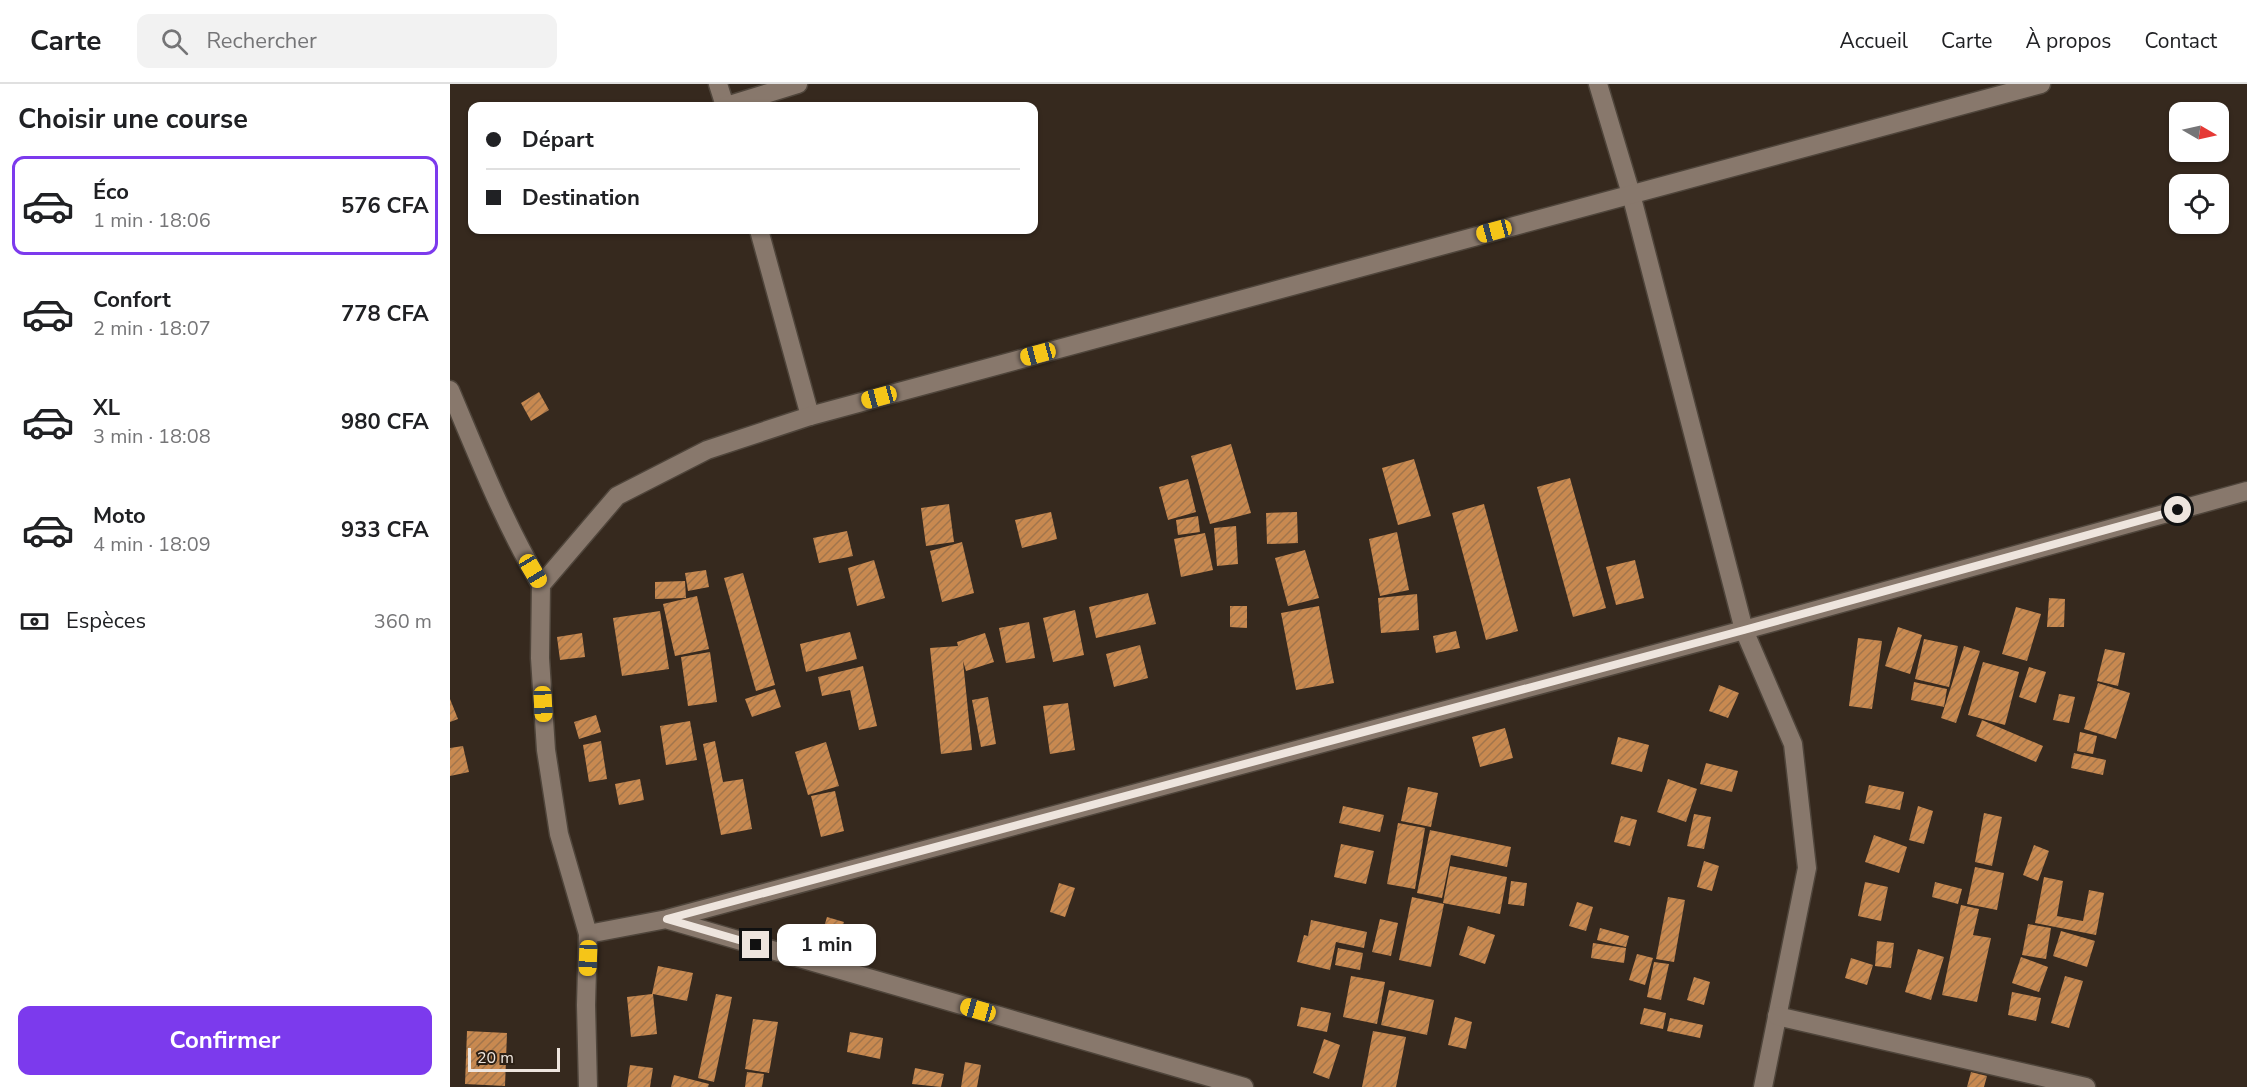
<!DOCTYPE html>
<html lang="fr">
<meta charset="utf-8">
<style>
:root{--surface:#fff;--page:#f2f2f2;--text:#202124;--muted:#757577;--line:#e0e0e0;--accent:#7c3aed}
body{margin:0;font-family:"Nunito Sans",sans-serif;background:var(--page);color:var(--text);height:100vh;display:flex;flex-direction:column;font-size:22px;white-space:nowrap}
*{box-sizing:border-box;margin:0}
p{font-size:20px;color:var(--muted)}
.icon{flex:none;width:33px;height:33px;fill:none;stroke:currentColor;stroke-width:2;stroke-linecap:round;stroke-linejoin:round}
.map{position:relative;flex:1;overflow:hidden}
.panel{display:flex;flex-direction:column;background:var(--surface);width:450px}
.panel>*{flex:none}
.top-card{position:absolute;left:18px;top:18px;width:570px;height:132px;border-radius:12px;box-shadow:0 2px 4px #0004;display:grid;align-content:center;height:132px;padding:0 18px;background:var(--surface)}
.needle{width:39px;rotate:99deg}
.controls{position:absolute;left:1719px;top:18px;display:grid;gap:12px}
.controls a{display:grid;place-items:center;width:60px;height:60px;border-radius:12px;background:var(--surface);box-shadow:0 2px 4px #0004;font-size:30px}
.scale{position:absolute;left:18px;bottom:15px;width:92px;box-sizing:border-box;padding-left:6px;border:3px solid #eee5de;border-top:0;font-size:16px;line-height:21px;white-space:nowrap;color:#eee5de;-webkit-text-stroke:4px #2c2015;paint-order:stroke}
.end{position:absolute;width:27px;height:27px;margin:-14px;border:8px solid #eee5de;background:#111;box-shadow:0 0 0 3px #111}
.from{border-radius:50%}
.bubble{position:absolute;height:42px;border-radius:12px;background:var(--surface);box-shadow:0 2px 4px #0004;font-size:20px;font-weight:700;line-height:42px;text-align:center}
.car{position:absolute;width:18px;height:36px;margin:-18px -9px;border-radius:8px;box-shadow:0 0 4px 2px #0007;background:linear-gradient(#f5c518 24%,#345 0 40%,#f5c518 0 76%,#345 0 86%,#f5c518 0)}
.top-card b{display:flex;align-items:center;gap:21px;height:57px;font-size:22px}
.top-card b+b{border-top:2px solid var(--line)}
.top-card i{width:15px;height:15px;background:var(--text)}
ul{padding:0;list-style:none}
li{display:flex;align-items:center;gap:18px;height:99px;margin:0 12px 9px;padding:0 6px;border:3px solid transparent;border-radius:12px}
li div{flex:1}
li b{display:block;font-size:22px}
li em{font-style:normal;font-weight:700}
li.active{border-color:var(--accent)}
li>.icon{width:54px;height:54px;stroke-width:1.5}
h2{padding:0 18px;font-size:27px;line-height:72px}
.pay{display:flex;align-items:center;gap:15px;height:66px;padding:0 18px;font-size:22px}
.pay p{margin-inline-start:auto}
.action{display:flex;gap:12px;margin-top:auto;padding:12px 18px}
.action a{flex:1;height:69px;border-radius:12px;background:var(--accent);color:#fff;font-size:24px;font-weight:700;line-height:69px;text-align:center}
header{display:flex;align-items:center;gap:36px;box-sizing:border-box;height:84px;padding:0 30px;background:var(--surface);border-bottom:2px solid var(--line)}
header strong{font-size:28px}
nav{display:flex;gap:33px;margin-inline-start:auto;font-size:21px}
.search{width:420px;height:54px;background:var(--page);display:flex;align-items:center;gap:15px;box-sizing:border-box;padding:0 21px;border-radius:12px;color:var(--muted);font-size:22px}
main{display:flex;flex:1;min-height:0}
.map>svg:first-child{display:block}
</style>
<header>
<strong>Carte</strong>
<div class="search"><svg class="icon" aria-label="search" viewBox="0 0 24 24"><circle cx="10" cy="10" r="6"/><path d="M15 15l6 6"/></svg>Rechercher</div>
<nav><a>Accueil</a><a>Carte</a><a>À propos</a><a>Contact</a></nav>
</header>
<main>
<section class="panel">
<h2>Choisir une course</h2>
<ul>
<li class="active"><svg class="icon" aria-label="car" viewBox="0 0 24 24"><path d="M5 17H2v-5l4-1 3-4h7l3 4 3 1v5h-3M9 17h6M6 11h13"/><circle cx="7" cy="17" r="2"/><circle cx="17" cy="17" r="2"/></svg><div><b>Éco</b><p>1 min · 18:06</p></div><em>576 CFA</em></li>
<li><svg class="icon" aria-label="car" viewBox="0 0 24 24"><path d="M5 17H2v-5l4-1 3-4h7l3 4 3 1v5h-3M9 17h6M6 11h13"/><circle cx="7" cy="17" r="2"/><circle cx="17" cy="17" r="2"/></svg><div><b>Confort</b><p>2 min · 18:07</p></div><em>778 CFA</em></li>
<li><svg class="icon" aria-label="car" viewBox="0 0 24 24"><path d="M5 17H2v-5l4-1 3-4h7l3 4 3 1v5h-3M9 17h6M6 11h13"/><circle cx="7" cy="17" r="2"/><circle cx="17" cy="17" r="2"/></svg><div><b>XL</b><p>3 min · 18:08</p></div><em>980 CFA</em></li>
<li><svg class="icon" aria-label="car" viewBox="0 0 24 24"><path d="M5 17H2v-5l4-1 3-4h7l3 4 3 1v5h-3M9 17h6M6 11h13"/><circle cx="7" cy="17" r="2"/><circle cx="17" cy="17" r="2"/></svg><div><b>Moto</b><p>4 min · 18:09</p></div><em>933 CFA</em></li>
</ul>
<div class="pay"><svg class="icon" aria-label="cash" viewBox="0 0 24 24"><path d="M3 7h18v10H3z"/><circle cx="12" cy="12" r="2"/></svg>Espèces<p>360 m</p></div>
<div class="action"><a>Confirmer</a></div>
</section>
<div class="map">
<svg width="1797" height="1003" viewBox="0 0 1797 1003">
<defs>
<pattern id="building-hatch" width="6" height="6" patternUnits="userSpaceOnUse" patternTransform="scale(1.5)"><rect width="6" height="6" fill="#c88950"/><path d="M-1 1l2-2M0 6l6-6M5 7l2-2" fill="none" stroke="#a1754c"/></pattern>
</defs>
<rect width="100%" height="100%" fill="#36291e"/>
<g fill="url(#building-hatch)">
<path d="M89,308L99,326L81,337L71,319Z"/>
<path d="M781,360L801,429L760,440L741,372Z"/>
<path d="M964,375L981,432L948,441L932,384Z"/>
<path d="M1120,394L1156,524L1123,533L1087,403Z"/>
<path d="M738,395L746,428L718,436L709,403Z"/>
<path d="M499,420L504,458L476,462L471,424Z"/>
<path d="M1034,420L1068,547L1036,556L1002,429Z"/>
<path d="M601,428L607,455L572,464L565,436Z"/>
<path d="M847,428L848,459L817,460L816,429Z"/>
<path d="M748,432L750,448L728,451L726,436Z"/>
<path d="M786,442L788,480L767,482L764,444Z"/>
<path d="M397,447L403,472L369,479L363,454Z"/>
<path d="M947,448L959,506L930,512L919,455Z"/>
<path d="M755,449L763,486L731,493L724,455Z"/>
<path d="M512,458L524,509L492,518L480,467Z"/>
<path d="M855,466L869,514L838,522L825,474Z"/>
<path d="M424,476L435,514L407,522L398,484Z"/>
<path d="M1185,476L1194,514L1166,521L1156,483Z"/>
<path d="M256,486L259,503L238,507L235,489Z"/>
<path d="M293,489L325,601L306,607L274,494Z"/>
<path d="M235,497L236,514L205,515V498Z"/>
<path d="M698,509L706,540L646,554L639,523Z"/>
<path d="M967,510L969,546L931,549L928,514Z"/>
<path d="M247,512L259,565L225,572L213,520Z"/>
<path d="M1599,514L1615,515L1614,543H1597Z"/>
<path d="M780,522H797V544L780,543Z"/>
<path d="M869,522L884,599L846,606L831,529Z"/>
<path d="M1566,523L1591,530L1577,577L1552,570Z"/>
<path d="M625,526L634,571L603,578L593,534Z"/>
<path d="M210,527L219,585L172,592L163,534Z"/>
<path d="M579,538L585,574L556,579L549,544Z"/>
<path d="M1448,543L1472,551L1460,590L1435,582Z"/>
<path d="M1006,547L1010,564L986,569L983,552Z"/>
<path d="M400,548L407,575L356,588L350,560Z"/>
<path d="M132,549L135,573L110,576L107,553Z"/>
<path d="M535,549L544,578L516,587L513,577L522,666L491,670L480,564L508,562L507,558Z"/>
<path d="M1408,554L1432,557L1422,625L1399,622Z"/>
<path d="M1474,555L1508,562L1499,603L1465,595Z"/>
<path d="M690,561L698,594L664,603L656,570Z"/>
<path d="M1514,562L1530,567L1506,639L1491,634Z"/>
<path d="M1655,565L1675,569L1668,602L1647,597Z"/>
<path d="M260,568L267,618L238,622L231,573Z"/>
<path d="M1533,578L1569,588L1555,641L1518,631Z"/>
<path d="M413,582L427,642L409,646L400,606L372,612L368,593Z"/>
<path d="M1579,583L1596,588L1586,619L1569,613Z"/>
<path d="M1464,598L1497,605L1494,623L1461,616Z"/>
<path d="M1648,599L1680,609L1666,655L1634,645Z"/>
<path d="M1269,601L1289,609L1278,634L1259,627Z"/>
<path d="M325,605L331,623L302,633L295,615Z"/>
<path d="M1609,610L1625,613L1619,639L1603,636Z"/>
<path d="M538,613L546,660L531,663L522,616Z"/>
<path d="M0,615L8,635L0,638Z"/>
<path d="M618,619L625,666L600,670L593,622Z"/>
<path d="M146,631L151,648L129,655L124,638Z"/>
<path d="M1532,636L1593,662L1586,678L1526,652Z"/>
<path d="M240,637L247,676L216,681L210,642Z"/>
<path d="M1055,644L1063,674L1030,683L1022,653Z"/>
<path d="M1630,648L1647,652L1643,670L1627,667Z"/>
<path d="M1168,653L1199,661L1192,688L1161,680Z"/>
<path d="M151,657L157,695L139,698L133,661Z"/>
<path d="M265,657L273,698L293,695L302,745L271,751L253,660Z"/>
<path d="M376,658L389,702L358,711L345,668Z"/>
<path d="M13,662L19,688L0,692V664Z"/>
<path d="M1624,669L1656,676L1653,691L1621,684Z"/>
<path d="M1256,679L1288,687L1282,708L1250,700Z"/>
<path d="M190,695L194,716L169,721L165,700Z"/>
<path d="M1218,695L1247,705L1236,738L1207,728Z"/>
<path d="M1419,701L1454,708L1450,726L1415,719Z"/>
<path d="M958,703L988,709L981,743L951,737Z"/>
<path d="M385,707L394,747L371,753L361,712Z"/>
<path d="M893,722L934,731L930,748L889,739Z"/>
<path d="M1468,722L1483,727L1474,760L1459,756Z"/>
<path d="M1534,729L1552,733L1542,782L1525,778Z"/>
<path d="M1244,730L1261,733L1254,765L1237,762Z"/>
<path d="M1171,732L1187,736L1180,762L1164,758Z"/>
<path d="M948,739L975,744L965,805L937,800Z"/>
<path d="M980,746L1061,763L1057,783L1001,771L992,814L967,809Z"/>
<path d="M1424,751L1457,763L1449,789L1415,778Z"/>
<path d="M891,760L924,767L916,800L884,793Z"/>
<path d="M1584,761L1599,767L1588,797L1573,791Z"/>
<path d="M1254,777L1269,782L1262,807L1247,803Z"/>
<path d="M1000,782L1057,793L1050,830L993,819Z"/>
<path d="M1525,783L1554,789L1547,826L1517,820Z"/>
<path d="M1594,793L1613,797L1607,832L1633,837L1639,806L1654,809L1646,851L1585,839Z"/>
<path d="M1061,797L1077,799L1074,822L1058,820Z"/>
<path d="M1415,798L1438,803L1431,837L1408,832Z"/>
<path d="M1485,798L1512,805L1508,820L1482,813Z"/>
<path d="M609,799L625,804L615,833L600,828Z"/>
<path d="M962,813L994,820L981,883L949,876Z"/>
<path d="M1218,813L1235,816L1224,878L1206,875Z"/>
<path d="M1127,818L1143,823L1136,847L1119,842Z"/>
<path d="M1511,821L1529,825L1523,851L1541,854L1527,918L1492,911Z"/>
<path d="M377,833L394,838L384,871L367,866Z"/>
<path d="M930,835L948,839L941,872L922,868Z"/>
<path d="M861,836L917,848L914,864L886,858L880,886L847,878L854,851L858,852Z"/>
<path d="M1578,840L1601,844L1596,875L1572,871Z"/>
<path d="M1018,842L1045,851L1035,880L1009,871Z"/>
<path d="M1150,844L1179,852L1176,863L1147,856Z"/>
<path d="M1611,847L1645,857L1637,883L1603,872Z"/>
<path d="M1427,857L1444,859L1441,884L1425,882Z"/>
<path d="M1143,859L1176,864L1174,879L1141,874Z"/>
<path d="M888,864L913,869L910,886L885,881Z"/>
<path d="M1468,865L1494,873L1481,916L1455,908Z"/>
<path d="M1187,870L1203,874L1195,901L1179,896Z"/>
<path d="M1571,873L1598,883L1589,908L1562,899Z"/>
<path d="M1401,874L1423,881L1417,901L1395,894Z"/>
<path d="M1204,878L1219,880L1211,916L1197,913Z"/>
<path d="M208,882L243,889L237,917L203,910L207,950L181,953L177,913L202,910Z"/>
<path d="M901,892L935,898L927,940L893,933Z"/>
<path d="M1615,892L1633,897L1619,944L1601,939Z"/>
<path d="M1244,893L1260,898L1254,921L1237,916Z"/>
<path d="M939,906L984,916L977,951L931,941Z"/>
<path d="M1562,908L1591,914L1586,937L1558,931Z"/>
<path d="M266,910L282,913L264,998L248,994Z"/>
<path d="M851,923L881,929L877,948L847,942Z"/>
<path d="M1194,924L1216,929L1213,945L1190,940Z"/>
<path d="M1005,933L1022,938L1016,965L998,961Z"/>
<path d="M1220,934L1253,941L1250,954L1217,947Z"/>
<path d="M303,935L328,938L319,989L295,985Z"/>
<path d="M17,947L57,949L55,1002L15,1000Z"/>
<path d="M923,947L956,953L946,1003H912Z"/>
<path d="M400,948L433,954L430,975L397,968Z"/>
<path d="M874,955L890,961L879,995L863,989Z"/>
<path d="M515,978L531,981L527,1003H511Z"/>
<path d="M180,981L203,984L200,1003H177Z"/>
<path d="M465,984L494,990L491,1003L462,1000Z"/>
<path d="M297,988L314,990L312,1003H295Z"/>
<path d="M1521,988L1537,992L1534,1003H1517Z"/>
<path d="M224,991L259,1000L258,1003H221Z"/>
</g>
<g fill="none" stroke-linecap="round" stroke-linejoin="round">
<g stroke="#4f453b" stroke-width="21">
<g id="street">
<path d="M268,0L275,22"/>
<path d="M1148,0L1181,110L1294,546L1343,660L1357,784L1313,1003"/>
<path d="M276,22L348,0"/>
<path d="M309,146L360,332"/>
<path d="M0,306C28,372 54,439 91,501"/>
<path d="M219,836L794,1003"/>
<path d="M138,850L217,835L1294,546L1797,407"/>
<path d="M1327,932L1636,1003"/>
<path d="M138,1003L136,921L138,850L109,750L96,666L90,574L91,501L167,412L257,366L360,332L1591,0"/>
</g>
</g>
<use href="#street" stroke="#88786c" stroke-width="18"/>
</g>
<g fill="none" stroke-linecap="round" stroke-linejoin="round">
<path stroke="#eee5de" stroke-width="8" d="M306,861L217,835L1294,546L1728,426"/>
</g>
</svg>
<div class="controls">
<a><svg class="needle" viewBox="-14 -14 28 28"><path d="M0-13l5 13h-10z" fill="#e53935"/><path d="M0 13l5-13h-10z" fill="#757577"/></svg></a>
<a><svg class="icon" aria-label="locate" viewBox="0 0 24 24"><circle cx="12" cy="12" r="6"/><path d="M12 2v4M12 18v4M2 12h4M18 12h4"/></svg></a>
</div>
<div class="scale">20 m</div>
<i class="end from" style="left:1728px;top:426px"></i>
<i class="end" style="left:306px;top:861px"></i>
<div class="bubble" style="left:327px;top:840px;width:99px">1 min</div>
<i class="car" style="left:1044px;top:147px;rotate:255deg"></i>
<i class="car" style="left:588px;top:270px;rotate:255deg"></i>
<i class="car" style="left:429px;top:313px;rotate:255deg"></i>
<i class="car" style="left:83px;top:487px;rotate:149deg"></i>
<i class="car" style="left:93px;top:620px;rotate:177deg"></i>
<i class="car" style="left:138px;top:874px;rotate:182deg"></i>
<i class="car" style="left:528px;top:926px;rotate:286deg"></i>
<div class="top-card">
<b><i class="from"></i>Départ</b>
<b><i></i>Destination</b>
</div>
</div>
</main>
